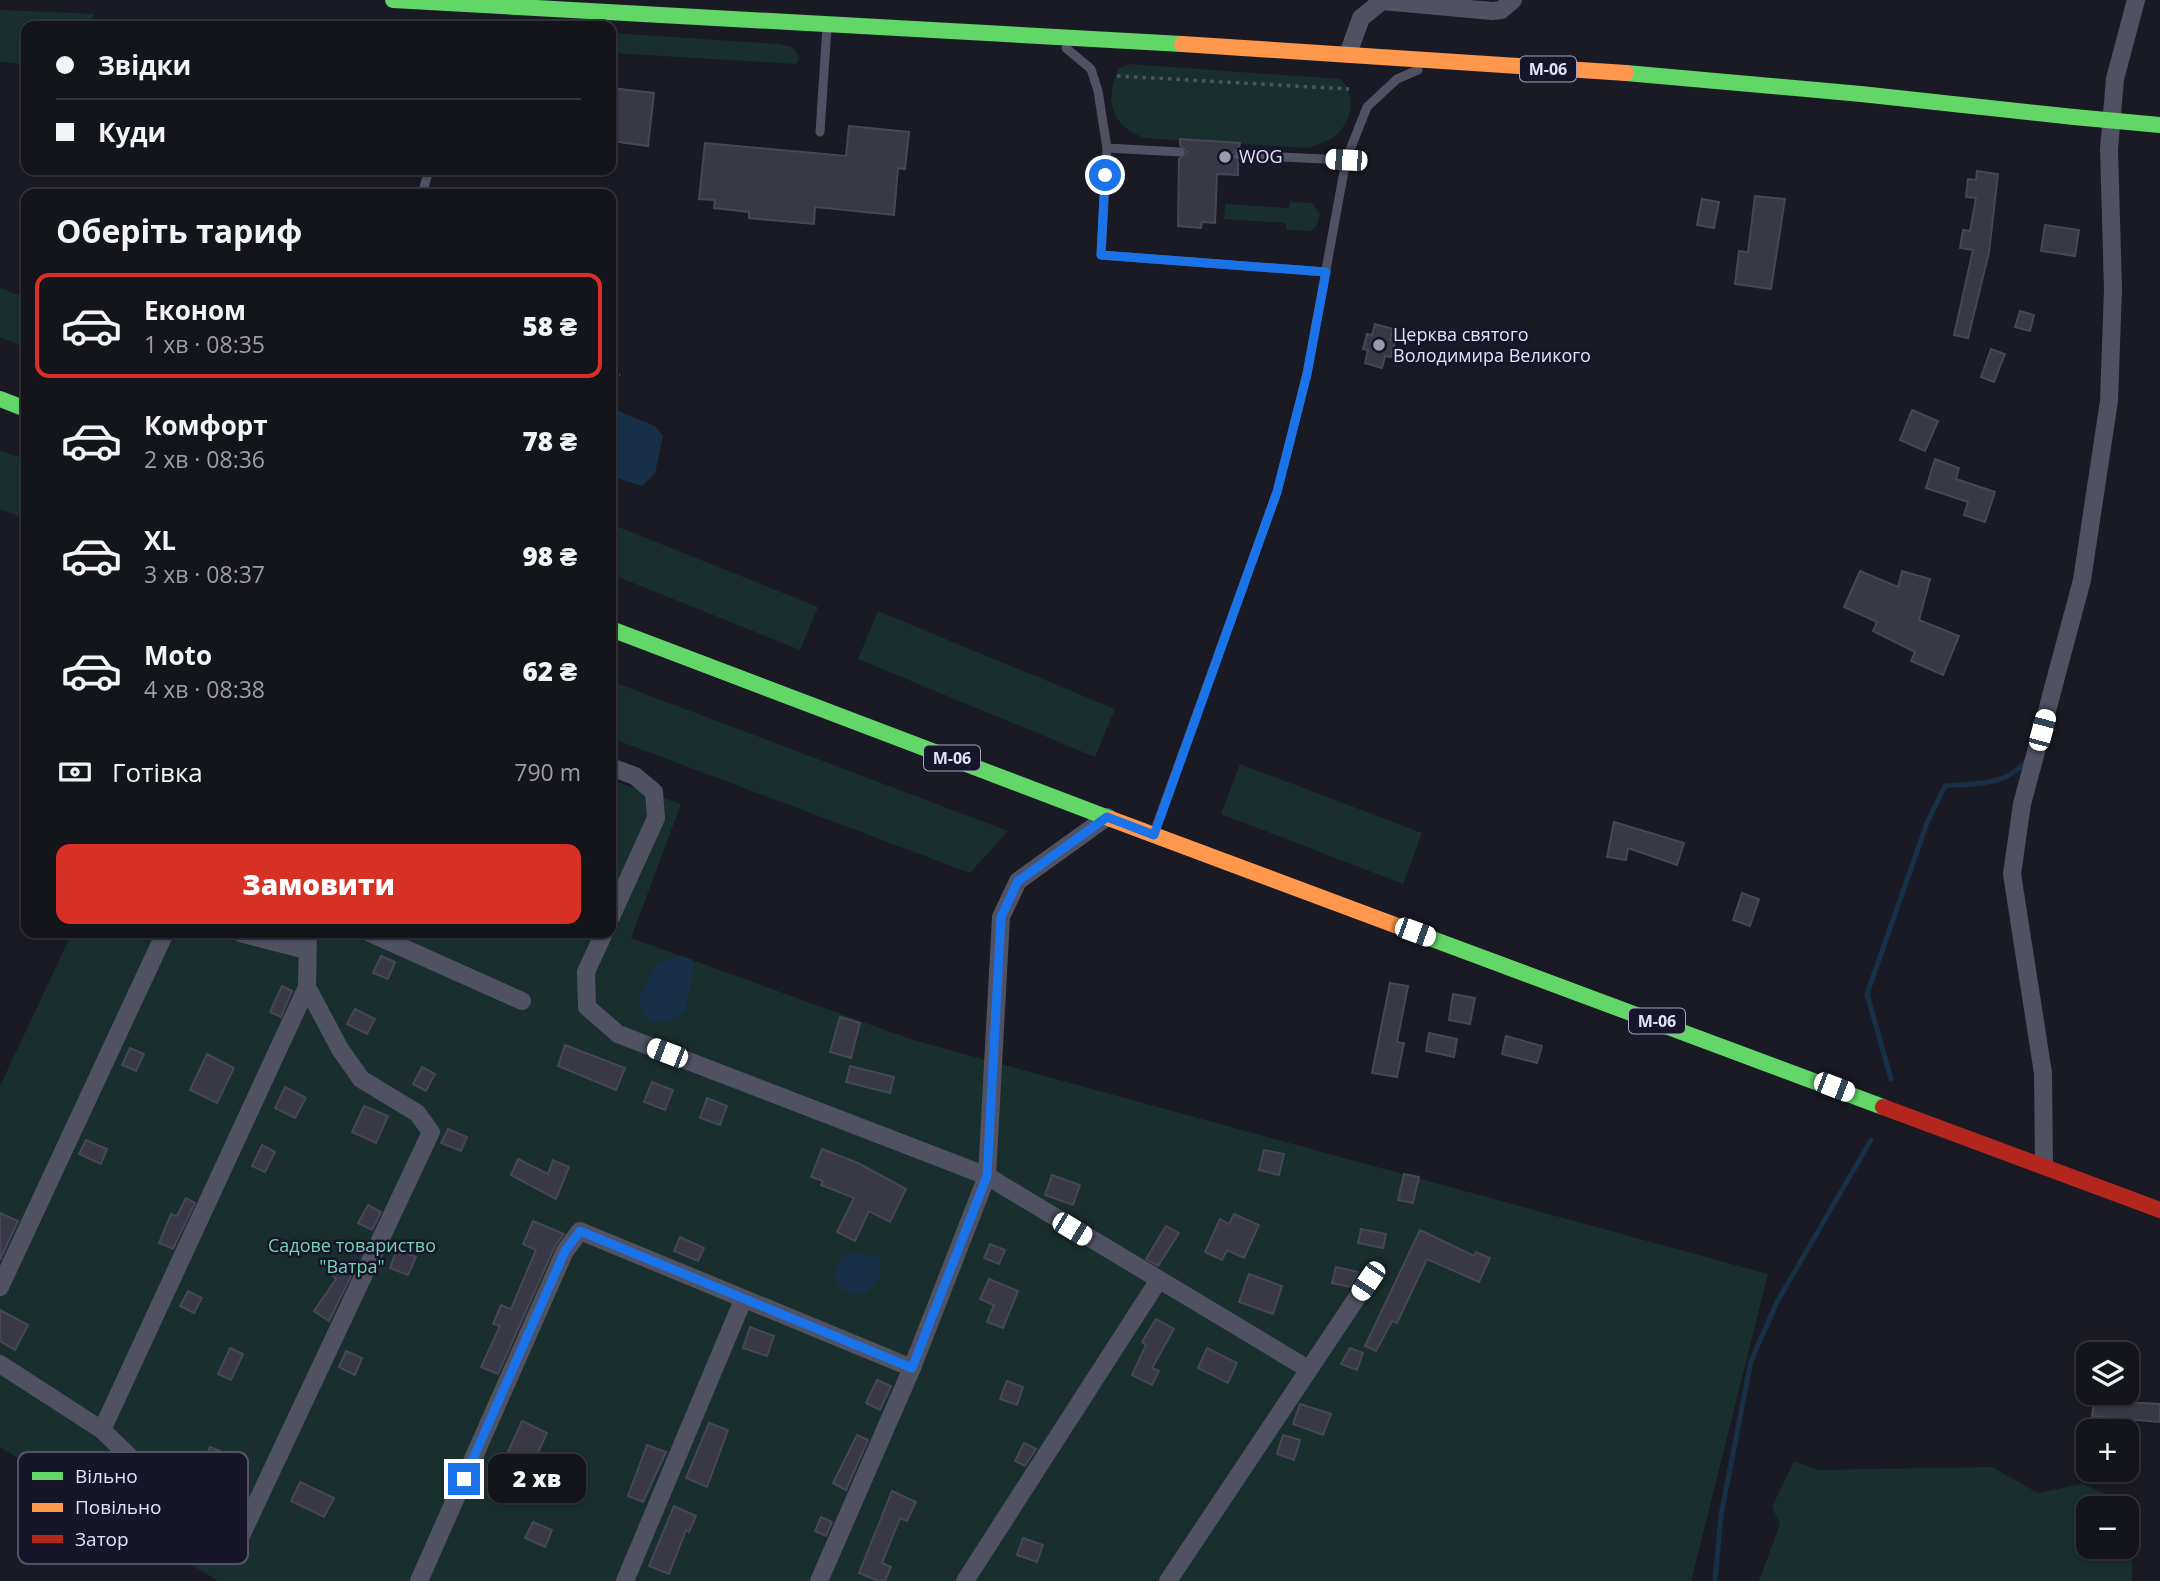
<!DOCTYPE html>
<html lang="uk">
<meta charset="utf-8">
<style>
:root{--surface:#14141b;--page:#212128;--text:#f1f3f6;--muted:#9d9ea3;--line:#33333a;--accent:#d93025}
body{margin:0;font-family:"Open Sans",sans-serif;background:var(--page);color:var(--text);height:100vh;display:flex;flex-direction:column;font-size:26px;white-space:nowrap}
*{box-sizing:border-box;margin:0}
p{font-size:23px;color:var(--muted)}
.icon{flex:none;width:38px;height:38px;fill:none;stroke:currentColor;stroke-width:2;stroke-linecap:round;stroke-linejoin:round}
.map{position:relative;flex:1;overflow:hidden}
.side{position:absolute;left:21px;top:189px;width:595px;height:749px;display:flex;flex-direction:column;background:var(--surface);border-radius:14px;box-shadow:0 2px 5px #0004,0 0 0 2px var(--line)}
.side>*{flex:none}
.guide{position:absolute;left:21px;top:21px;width:595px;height:154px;border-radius:14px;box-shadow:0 2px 5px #0004,0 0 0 2px var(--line);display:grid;align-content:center;height:154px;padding:0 35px;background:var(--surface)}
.tools{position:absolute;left:2076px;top:1342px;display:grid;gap:14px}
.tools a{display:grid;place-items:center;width:63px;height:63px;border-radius:14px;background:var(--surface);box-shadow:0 2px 5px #0004,0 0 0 2px var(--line);font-size:35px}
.end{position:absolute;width:32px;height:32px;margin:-16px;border:9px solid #1a73e8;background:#fff;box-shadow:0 0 0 4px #fff}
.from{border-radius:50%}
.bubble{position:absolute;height:49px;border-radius:14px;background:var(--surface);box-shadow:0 2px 5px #0004,0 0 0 2px var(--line);font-size:23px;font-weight:800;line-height:49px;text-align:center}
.car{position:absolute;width:21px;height:42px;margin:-21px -10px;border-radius:9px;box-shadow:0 0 5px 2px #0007;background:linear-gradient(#fff 24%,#345 0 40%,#fff 0 76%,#345 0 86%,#fff 0)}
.guide b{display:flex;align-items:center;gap:24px;height:66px;font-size:26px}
.guide b+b{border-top:2px solid var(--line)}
.guide i{width:18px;height:18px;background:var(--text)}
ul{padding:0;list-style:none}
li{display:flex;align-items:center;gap:21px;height:105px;margin:0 14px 10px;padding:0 21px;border:4px solid transparent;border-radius:14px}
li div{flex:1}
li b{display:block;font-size:26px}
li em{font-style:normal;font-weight:800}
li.selected{border-color:var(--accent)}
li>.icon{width:63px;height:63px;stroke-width:1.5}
h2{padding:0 35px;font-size:32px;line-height:84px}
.pay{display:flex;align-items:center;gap:18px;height:77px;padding:0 35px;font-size:26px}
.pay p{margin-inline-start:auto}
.cta{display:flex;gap:14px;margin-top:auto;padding:14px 35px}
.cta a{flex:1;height:80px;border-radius:14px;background:var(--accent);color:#fff;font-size:28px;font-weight:800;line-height:80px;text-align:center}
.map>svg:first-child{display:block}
</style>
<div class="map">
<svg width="2160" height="1581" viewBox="0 0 2160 1581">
<rect width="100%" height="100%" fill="#1a1a24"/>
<g fill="#192f2d" fill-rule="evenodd">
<path d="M0,10L95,14L87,26H26V64L0,62Z"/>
<path d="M611,33L779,44L792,47L800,58L796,64L611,53Z"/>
<path d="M1128,64L1340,79C1359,96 1351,128 1329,140C1323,143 1315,145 1308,148L1144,138C1110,125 1105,100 1118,69Z"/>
<path d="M1290,202L1312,203L1320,214L1316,227L1310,231L1286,230V223L1224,219L1225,204L1289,208Z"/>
<path d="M0,288L26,298V348L0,337Z"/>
<path d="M0,450L26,460V519L0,509Z"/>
<path d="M611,524L818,607L800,650L611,574Z"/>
<path d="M878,611L1115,709L1095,757L858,659Z"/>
<path d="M611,681L1008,831L970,873L611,738Z"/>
<path d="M1240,764L1422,833L1403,884L1221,814Z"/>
<path d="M611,780L681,804L631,938L913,1040L1768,1274L1691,1581H218L0,1447V1086L72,933H611Z"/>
<path d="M1794,1461L1818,1470L1992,1467L2038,1493L2082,1484L2133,1505L2132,1581H1759L1780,1524L1772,1507ZM2088,1508H2126V1547H2088Z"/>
</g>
<g fill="#172f47">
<path d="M611,408L655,426L663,436L655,473L642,486L611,476Z"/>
<path d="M680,956L692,959C697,978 687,993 686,1011L670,1022L651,1023L639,1006V997L657,964Z"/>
<path d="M856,1253L882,1258L879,1278L866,1294C836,1297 826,1275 845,1254Z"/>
</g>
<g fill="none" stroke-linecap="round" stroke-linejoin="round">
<g stroke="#172f47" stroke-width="5">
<path d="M1891,1079L1867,994L1927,823L1945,786C1978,783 2005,787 2028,759"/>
<path d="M1715,1581L1721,1515L1751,1361L1777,1302L1871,1140"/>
</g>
</g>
<g fill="#393945" stroke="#474656" stroke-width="2">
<path d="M611,88L654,93L648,146L611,141Z"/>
<path d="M849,126L909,132L905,169L898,168L894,215L815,207L814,224L749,218V212L714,208L715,200L699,199L705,143L846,156Z"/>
<path d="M1180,139L1240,143L1239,148L1232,154L1238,162V175L1217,174L1215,223L1202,222L1201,228L1178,226L1179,159L1187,152L1180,145Z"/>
<path d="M1977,171L1998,174L1989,252L1968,338L1954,335L1973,250L1960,248L1963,230L1970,231L1976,198L1966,197L1968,179L1976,180Z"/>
<path d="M1755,196L1785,199L1771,289L1735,284L1739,251L1748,252Z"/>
<path d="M1702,199L1719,202L1714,228L1697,225Z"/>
<path d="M2045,225L2079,230L2075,256L2041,251Z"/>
<path d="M2020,311L2034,315L2030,331L2015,327Z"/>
<path d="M1375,324L1393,329L1390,340L1395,341L1391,357L1385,356L1382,368L1365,363L1368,350L1363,349L1367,334L1372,335Z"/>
<path d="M1991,349L2005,354L1994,382L1981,377Z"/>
<path d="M1912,410L1938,421L1925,451L1900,440Z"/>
<path d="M1935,459L1959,468L1956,479L1995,492L1985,522L1964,515L1968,502L1926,488Z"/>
<path d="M1860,571L1898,587L1902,571L1930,579L1919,620L1959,636L1943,675L1911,661L1915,652L1873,631L1877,622L1844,607Z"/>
<path d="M1614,822L1684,843L1677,865L1628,848L1626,860L1607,857Z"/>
<path d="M1742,893L1759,899L1750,926L1733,920Z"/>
<path d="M381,956L395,962L388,979L373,973Z"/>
<path d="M1390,983L1408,986L1397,1042L1404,1043L1397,1077L1372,1073Z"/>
<path d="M282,986L292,991L281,1017L270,1012Z"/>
<path d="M1453,994L1475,998L1470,1024L1449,1020Z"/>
<path d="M355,1009L375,1019L367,1034L347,1024Z"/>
<path d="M840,1017L860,1023L851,1058L830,1052Z"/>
<path d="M1429,1033L1457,1039L1454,1057L1426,1051Z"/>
<path d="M1506,1036L1542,1046L1537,1063L1502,1054Z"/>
<path d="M565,1045L625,1068L616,1090L558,1066Z"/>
<path d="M130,1048L144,1054L136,1071L122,1065Z"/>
<path d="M207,1054L234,1068L217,1103L190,1090Z"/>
<path d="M850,1066L894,1077L890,1093L846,1082Z"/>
<path d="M422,1067L435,1074L426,1091L413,1084Z"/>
<path d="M652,1082L673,1090L665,1110L644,1102Z"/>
<path d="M285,1087L306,1098L295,1118L275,1108Z"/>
<path d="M707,1098L727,1106L720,1125L700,1118Z"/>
<path d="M364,1106L388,1116L376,1143L352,1132Z"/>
<path d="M448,1129L467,1137L461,1151L441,1143Z"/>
<path d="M86,1140L107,1149L101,1164L79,1154Z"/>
<path d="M262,1145L275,1152L265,1172L252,1166Z"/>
<path d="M822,1149L858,1163L906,1189L890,1222L869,1211L855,1241L837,1232L854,1198L821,1185L823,1181L811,1177Z"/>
<path d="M1264,1150L1284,1154L1279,1175L1259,1170Z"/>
<path d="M518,1159L548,1174L553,1160L569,1167L556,1199L511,1175Z"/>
<path d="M1404,1174L1419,1177L1413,1203L1398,1200Z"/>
<path d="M1052,1175L1080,1185L1073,1205L1045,1195Z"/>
<path d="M186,1198L195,1203L173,1249L159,1243L171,1214L177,1216Z"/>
<path d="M368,1205L381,1212L372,1230L358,1223Z"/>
<path d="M0,1213L18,1221L0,1260Z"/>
<path d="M1234,1214L1259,1225L1244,1258L1227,1250L1222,1260L1205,1252L1220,1219L1229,1224Z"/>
<path d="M533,1221L564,1234L555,1246L498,1374L481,1367L500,1326L493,1324L501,1305L511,1309L536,1250L523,1244Z"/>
<path d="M1166,1226L1179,1233L1158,1266L1146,1259Z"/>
<path d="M1361,1229L1386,1234L1383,1248L1358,1243Z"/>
<path d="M1420,1230L1474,1256L1476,1252L1490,1258L1479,1282L1427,1259L1397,1323L1392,1321L1376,1351L1365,1346Z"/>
<path d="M680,1237L704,1248L698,1261L674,1251Z"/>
<path d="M990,1244L1005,1250L999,1264L984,1258Z"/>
<path d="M397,1249L416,1257L408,1275L390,1268Z"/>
<path d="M345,1262L354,1270L329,1321L314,1311L336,1279L333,1276Z"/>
<path d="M1336,1267L1358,1272L1350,1287L1332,1283Z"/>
<path d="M1249,1274L1282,1286L1273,1314L1239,1302Z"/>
<path d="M989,1279L1018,1291L1003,1328L987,1322L994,1305L980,1299Z"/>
<path d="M188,1291L202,1298L194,1313L180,1306Z"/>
<path d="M0,1310L28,1325L15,1350L0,1341Z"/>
<path d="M1156,1319L1174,1329L1152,1368L1159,1371L1152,1385L1132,1375L1146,1345L1142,1342Z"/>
<path d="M750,1327L774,1336L767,1356L743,1348Z"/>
<path d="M230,1348L243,1354L231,1380L218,1374Z"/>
<path d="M1207,1348L1237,1363L1228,1383L1198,1368Z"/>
<path d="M1350,1348L1363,1353L1357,1370L1341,1364Z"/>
<path d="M346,1351L362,1358L355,1375L339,1367Z"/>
<path d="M877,1380L891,1386L880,1410L866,1403Z"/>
<path d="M1007,1381L1023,1387L1017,1405L1000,1399Z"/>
<path d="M2095,1393H2125L2124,1402L2160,1404V1422L2092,1416Z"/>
<path d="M1300,1404L1331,1414L1323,1435L1293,1424Z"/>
<path d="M522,1421L547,1433L533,1464L508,1452Z"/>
<path d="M709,1423L728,1430L707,1487L686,1478Z"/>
<path d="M857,1435L868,1440L846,1490L833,1483Z"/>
<path d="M1283,1435L1300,1440L1294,1460L1277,1454Z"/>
<path d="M1024,1443L1036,1449L1025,1466L1015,1461Z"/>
<path d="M647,1445L666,1452L643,1502L628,1496Z"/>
<path d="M210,1447L227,1454L209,1493L193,1486Z"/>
<path d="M300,1482L334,1498L324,1517L291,1501Z"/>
<path d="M892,1491L916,1502L907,1521L900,1518L882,1563L891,1567L885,1581H878L859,1573Z"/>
<path d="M674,1506L696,1516L689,1532L686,1530L669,1574L649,1566Z"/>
<path d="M821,1517L832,1522L826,1536L815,1531Z"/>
<path d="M533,1522L552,1530L545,1547L525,1538Z"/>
<path d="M1023,1538L1043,1545L1037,1562L1017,1555Z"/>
</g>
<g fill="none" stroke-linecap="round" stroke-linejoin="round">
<g stroke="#49565f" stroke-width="3.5" stroke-dasharray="3.5 5" stroke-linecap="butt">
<path d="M1117,76L1349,89"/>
<path d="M611,373L620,375"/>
</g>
<g stroke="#505163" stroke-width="9">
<path d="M1066,48L1091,69L1098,91L1107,148L1101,255L1326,272"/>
<path d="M820,132L827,27"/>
<path d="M1107,148L1180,152"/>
<path d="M1239,155L1346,160"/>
<path d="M422,194L429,170"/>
<path d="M1155,830L1277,492L1307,374L1346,160L1367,107L1397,79L1418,70"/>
</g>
<g stroke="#505163" stroke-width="18">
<path d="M1348,54L1361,18L1382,1L1492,11L1501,10L1513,0"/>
<path d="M611,767L635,776L654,792L656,818L611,917"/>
<path d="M240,933L306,950"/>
<path d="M370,933L522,1001"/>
<path d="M604,933L586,972L587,1007L618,1034L987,1176L1308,1369"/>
<path d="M2044,1164L2043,1073L2012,874L2022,804L2082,580L2109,401L2113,289L2109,149L2115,79L2136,0"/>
<path d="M0,1287L165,933"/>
<path d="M0,1364L102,1430L177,1502L239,1540L431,1132L417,1113L361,1079L340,1049L307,987L308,933"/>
<path d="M102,1430L307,987"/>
<path d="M419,1581L565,1251L580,1231L912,1368"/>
<path d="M625,1581L743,1300"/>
<path d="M819,1581L912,1368L987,1176L1001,917L1018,881L1107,817"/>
<path d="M965,1581L1158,1281"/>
<path d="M1168,1581L1368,1281"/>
</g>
<g stroke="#63d668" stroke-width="16">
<path d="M393,0L1182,44"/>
<path d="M1626,73L1861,94L2074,117"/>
<path d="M0,399L26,409"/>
<path d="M611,629L1111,819"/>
<path d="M1427,937L1883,1107"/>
</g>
<g stroke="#ff974d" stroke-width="16">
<path d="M1182,44L1626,73"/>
<path d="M1111,819L1427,937"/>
</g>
<path stroke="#b3261e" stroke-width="16" d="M1883,1107L2160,1210"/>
<path stroke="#63d668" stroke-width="16" d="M2074,117L2160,125"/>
</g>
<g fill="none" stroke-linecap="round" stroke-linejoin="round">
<path stroke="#1a73e8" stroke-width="9" d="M464,1479L565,1251L580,1231L912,1368L987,1176L1001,917L1018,881L1107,817L1154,835L1277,492L1307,374L1326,272L1101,255L1105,175"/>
</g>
<g fill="#9b9bb0" stroke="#161529" stroke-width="2.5">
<circle cx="1225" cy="157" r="7"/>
<circle cx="1379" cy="345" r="7"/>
</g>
<g text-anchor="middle" stroke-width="5" stroke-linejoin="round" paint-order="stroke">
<g fill="#161529" stroke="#a4a4bc" stroke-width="2">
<rect x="1520" y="56.5" width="56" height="25" rx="5"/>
<rect x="924" y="745.5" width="56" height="25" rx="5"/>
<rect x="1629" y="1008.5" width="56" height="25" rx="5"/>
</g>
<g font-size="16" font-weight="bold" fill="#e1e1fb">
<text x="1548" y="75">М-06</text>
<text x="952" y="764">М-06</text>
<text x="1657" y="1027">М-06</text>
</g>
<g font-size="18" fill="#e1e1fb" stroke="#161529" text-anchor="start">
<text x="1239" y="163">WOG</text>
<text x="1393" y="341">Церква святого<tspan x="1393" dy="21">Володимира Великого</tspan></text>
</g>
<g font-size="18" fill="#76d2b0" stroke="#161529">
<text x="352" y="1252">Садове товариство<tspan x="352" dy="21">"Ватра"</tspan></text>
</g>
</g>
<rect x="18" y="1452" width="230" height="112" rx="10" fill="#161529" stroke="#535268" stroke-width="2"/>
<rect x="32" y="1472" width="31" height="8" fill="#63d668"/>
<rect x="32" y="1503" width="31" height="9" fill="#ff974d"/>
<rect x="32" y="1535" width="31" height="8" fill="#b3261e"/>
<g font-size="19" fill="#e1e1fb">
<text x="75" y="1483">Вільно</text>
<text x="75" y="1514">Повільно</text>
<text x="75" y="1546">Затор</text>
</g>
</svg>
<div class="tools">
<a><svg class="icon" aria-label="layers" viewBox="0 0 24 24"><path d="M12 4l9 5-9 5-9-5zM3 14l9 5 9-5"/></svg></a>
<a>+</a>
<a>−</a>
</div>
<i class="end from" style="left:1105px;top:175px"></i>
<i class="end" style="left:464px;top:1479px"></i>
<div class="bubble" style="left:488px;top:1454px;width:98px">2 хв</div>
<i class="car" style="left:1346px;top:160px;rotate:273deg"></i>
<i class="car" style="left:2042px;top:730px;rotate:15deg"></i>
<i class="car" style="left:1415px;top:932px;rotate:110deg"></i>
<i class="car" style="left:667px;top:1053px;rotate:291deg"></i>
<i class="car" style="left:1834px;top:1087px;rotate:111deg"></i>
<i class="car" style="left:1072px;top:1229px;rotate:121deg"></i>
<i class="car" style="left:1368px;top:1281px;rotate:214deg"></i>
<div class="guide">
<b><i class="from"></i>Звідки</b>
<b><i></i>Куди</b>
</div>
<section class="side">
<h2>Оберіть тариф</h2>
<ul>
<li class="selected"><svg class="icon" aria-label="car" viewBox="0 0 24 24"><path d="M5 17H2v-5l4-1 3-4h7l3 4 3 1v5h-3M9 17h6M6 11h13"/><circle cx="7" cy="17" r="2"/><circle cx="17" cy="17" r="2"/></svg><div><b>Економ</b><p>1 хв · 08:35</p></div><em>58 ₴</em></li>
<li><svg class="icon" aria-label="car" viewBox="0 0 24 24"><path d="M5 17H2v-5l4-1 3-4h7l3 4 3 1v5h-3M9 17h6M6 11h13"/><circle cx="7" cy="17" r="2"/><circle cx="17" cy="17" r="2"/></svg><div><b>Комфорт</b><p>2 хв · 08:36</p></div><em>78 ₴</em></li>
<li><svg class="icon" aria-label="car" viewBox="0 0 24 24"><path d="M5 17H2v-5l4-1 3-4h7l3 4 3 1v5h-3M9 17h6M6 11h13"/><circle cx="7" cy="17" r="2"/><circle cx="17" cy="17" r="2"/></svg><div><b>XL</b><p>3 хв · 08:37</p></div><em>98 ₴</em></li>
<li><svg class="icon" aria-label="car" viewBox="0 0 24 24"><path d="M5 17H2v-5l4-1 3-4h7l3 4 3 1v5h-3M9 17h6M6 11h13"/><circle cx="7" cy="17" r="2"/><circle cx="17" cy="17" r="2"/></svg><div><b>Moto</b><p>4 хв · 08:38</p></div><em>62 ₴</em></li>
</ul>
<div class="pay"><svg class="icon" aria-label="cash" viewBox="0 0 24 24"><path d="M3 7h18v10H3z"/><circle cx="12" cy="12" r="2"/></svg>Готівка<p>790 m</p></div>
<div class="cta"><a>Замовити</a></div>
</section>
</div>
